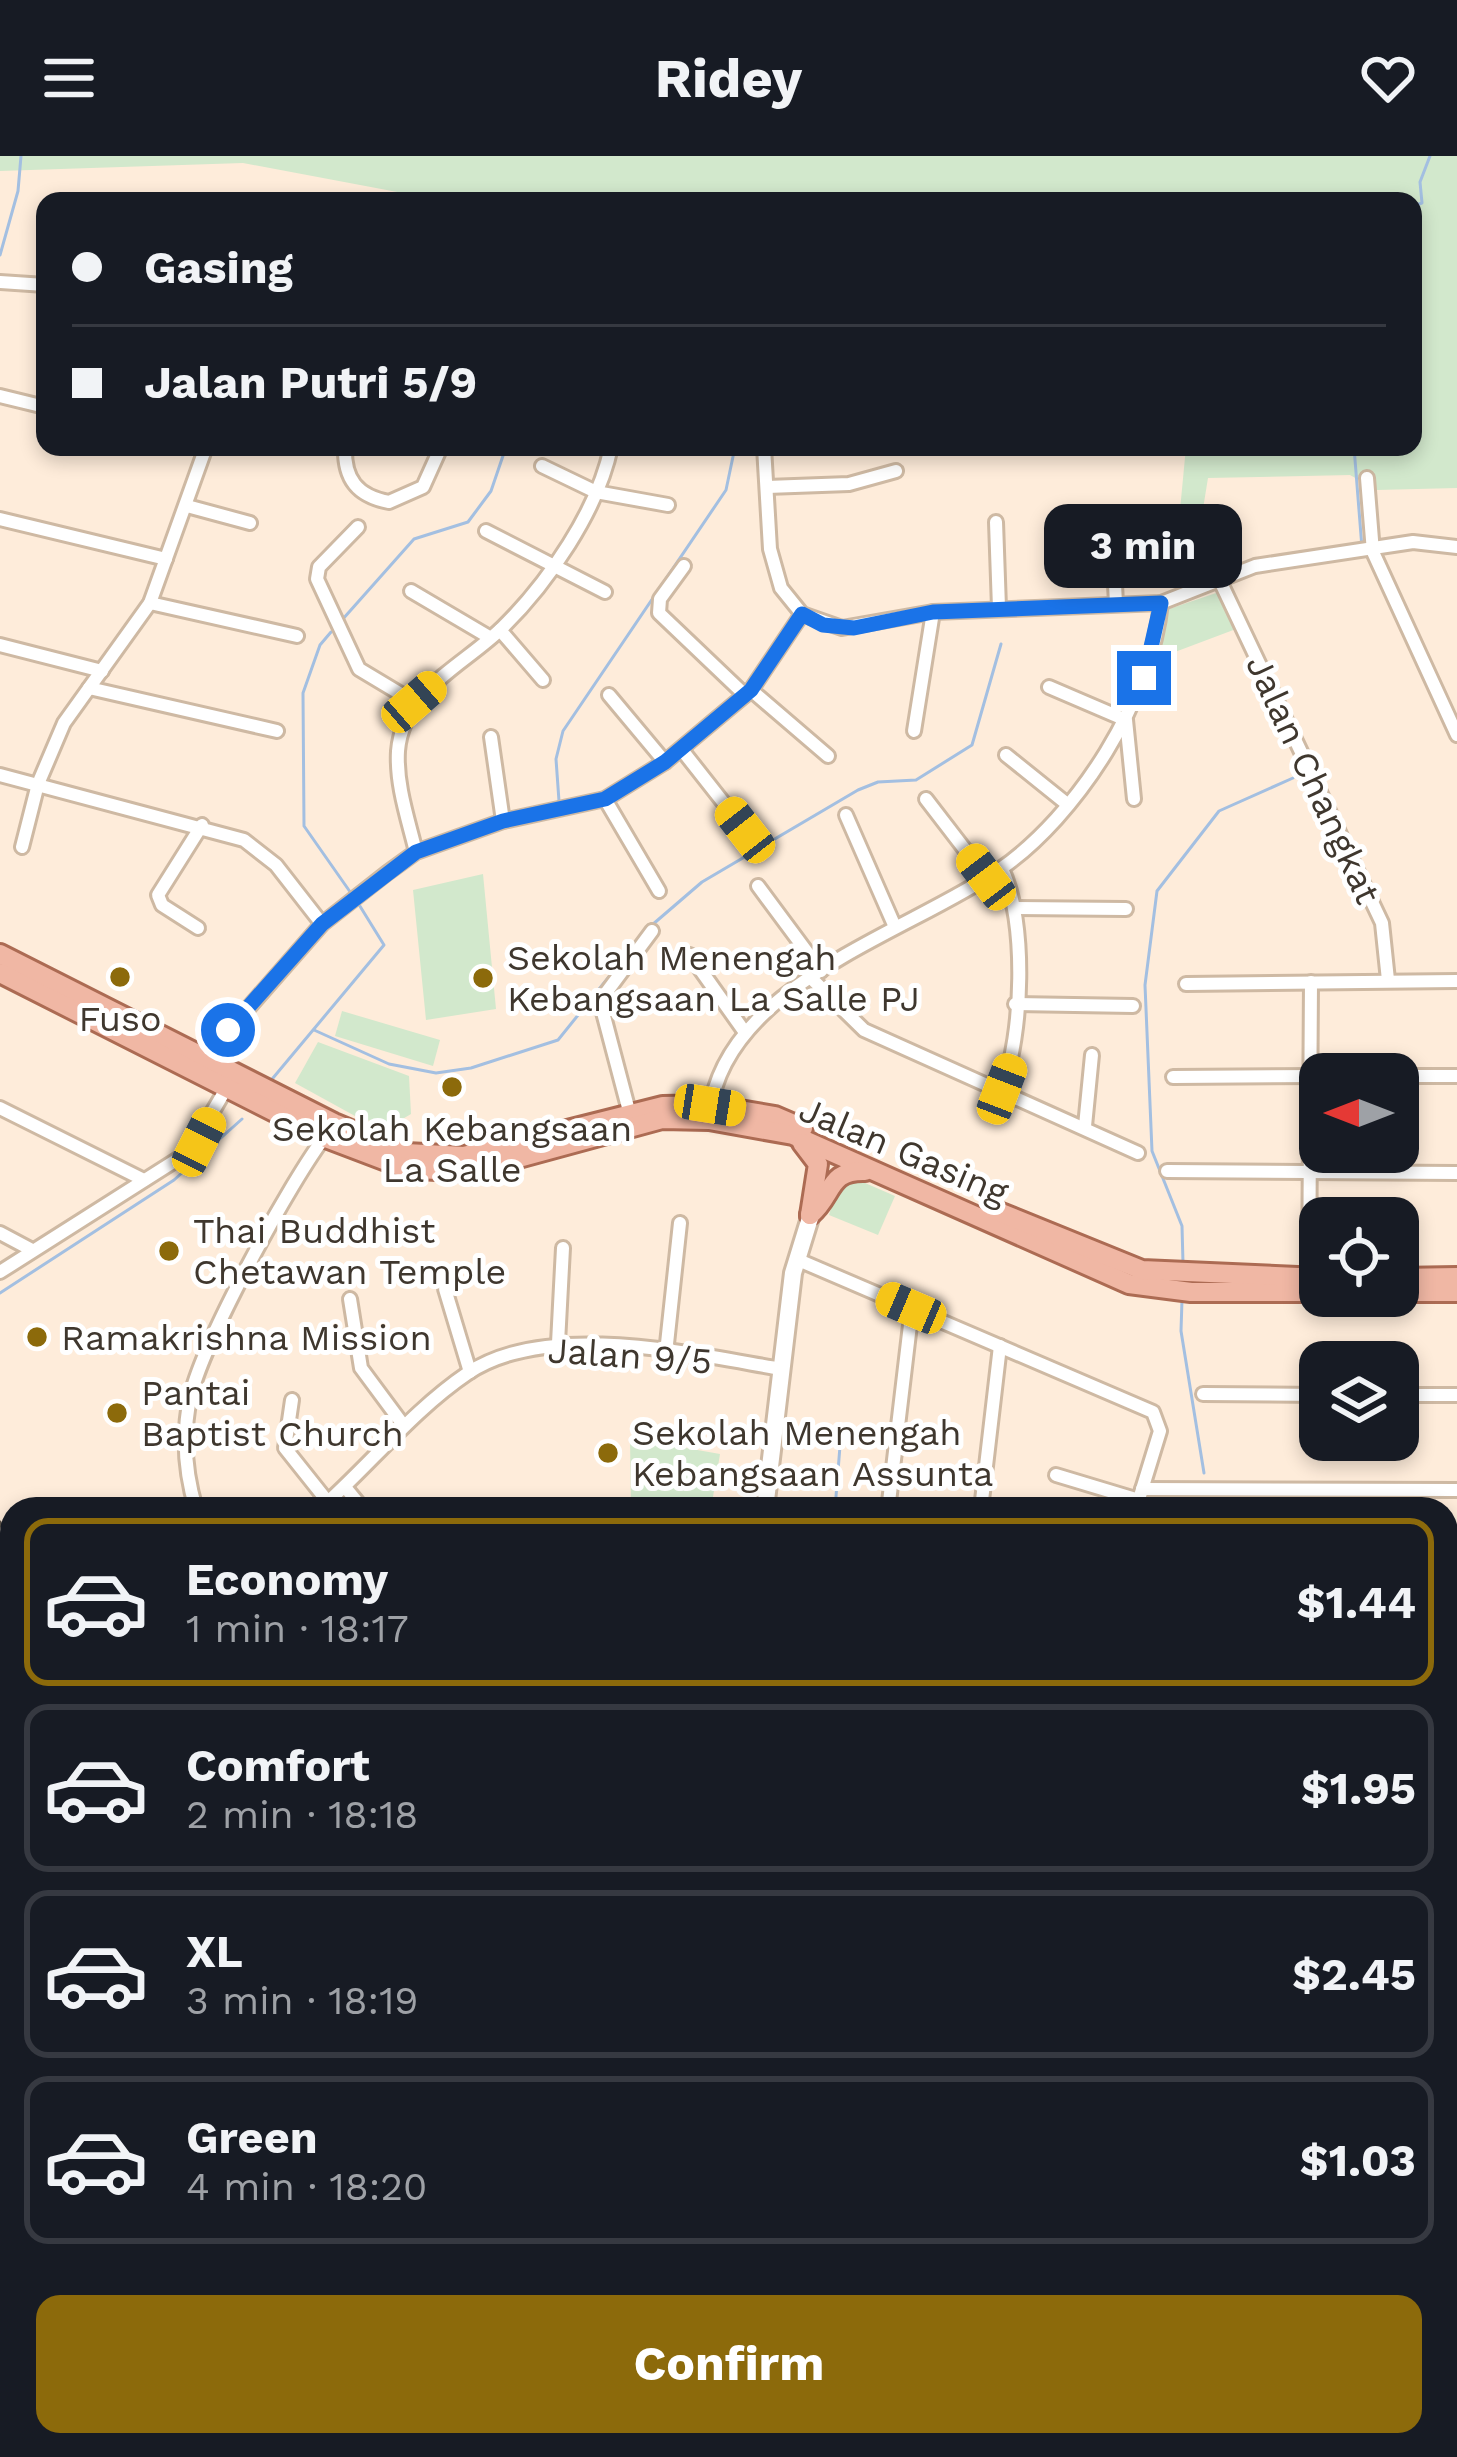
<!DOCTYPE html>
<meta charset="utf-8">
<style>
:root{--surface:#171b24;--page:#20242c;--text:#f1f3f6;--muted:#9ea1a6;--line:#363941;--accent:#8c6a0b}
body{margin:0;font-family:"Work Sans",sans-serif;background:var(--page);color:var(--text);height:100vh;display:flex;flex-direction:column;font-size:45px;white-space:nowrap}
*{box-sizing:border-box;margin:0}
p{font-size:39px;color:var(--muted)}
.icon{flex:none;width:66px;height:66px;fill:none;stroke:currentColor;stroke-width:2;stroke-linecap:round;stroke-linejoin:round}
.map{position:relative;flex:1;overflow:hidden}
.details{position:absolute;left:0px;top:1341px;width:1458px;height:960px;display:flex;flex-direction:column;background:var(--surface);border-radius:36px 36px 0 0;box-shadow:0 6px 18px #0003}
.details>*{flex:none}
.hud{position:absolute;left:36px;top:36px;width:1386px;height:264px;border-radius:24px;box-shadow:0 6px 18px #0003;display:grid;align-content:center;height:264px;padding:0 36px;background:var(--surface)}
.needle{width:78px;rotate:270deg}
.controls{position:absolute;left:1299px;top:897px;display:grid;gap:24px}
.controls a{display:grid;place-items:center;width:120px;height:120px;border-radius:24px;background:var(--surface);box-shadow:0 6px 18px #0003;font-size:60px}
.end{position:absolute;width:54px;height:54px;margin:-27px;border:15px solid #1a73e8;background:#fff;box-shadow:0 0 0 6px #fff}
.from{border-radius:50%}
.bubble{position:absolute;height:84px;border-radius:24px;background:var(--surface);box-shadow:0 6px 18px #0003;font-size:39px;font-weight:700;line-height:84px;text-align:center}
.car{position:absolute;width:36px;height:72px;margin:-36px -18px;border-radius:15px;box-shadow:0 0 9px 3px #0007;background:linear-gradient(#f5c518 24%,#345 0 40%,#f5c518 0 76%,#345 0 86%,#f5c518 0)}
.hud b{display:flex;align-items:center;gap:42px;height:114px;font-size:45px}
.hud b+b{border-top:3px solid var(--line)}
.hud i{width:30px;height:30px;background:var(--text)}
ul{padding:21px 0 0;list-style:none}
li{display:flex;align-items:center;gap:36px;height:168px;margin:0 24px 18px;padding:0 12px;border:6px solid var(--line);border-radius:24px}
li div{flex:1}
li b{display:block;font-size:45px}
li em{font-style:normal;font-weight:700}
li.on{border-color:var(--accent)}
li>.icon{width:108px;height:108px;stroke-width:1.5}
.action{display:flex;gap:24px;margin-top:auto;padding:24px 36px}
.action a{flex:1;height:138px;border-radius:24px;background:var(--accent);color:#fff;font-size:48px;font-weight:700;line-height:138px;text-align:center}
header{display:flex;justify-content:space-between;align-items:center;height:156px;padding:0 36px;background:var(--surface);font-size:54px;font-weight:700}
.map>svg:first-child{display:block}
</style>
<header><svg class="icon" aria-label="menu" viewBox="0 0 24 24"><path d="M4 6h16M4 12h16M4 18h16"/></svg>Ridey<svg class="icon" aria-label="heart" viewBox="0 0 24 24"><path d="M12 20l-8-8c-3-5 5-10 8-4 3-6 11-1 8 4z"/></svg></header>
<div class="map">
<svg width="1457" height="2301" viewBox="0 0 1457 2301">
<rect width="100%" height="100%" fill="#feecda"/>
<g fill="#d2e8cc">
<path d="M0,0H1457V332L1377,334L1350,319L1208,322L1196,396H1176L1186,291H1413V45H445L243,7L0,15Z"/>
<path d="M1219,436L1236,473L1159,502L1169,453Z"/>
<path d="M483,718L496,853L426,864L413,734Z"/>
<path d="M342,855L440,884L433,910L335,880Z"/>
<path d="M318,886L409,920L411,958L389,971L355,960L295,927Z"/>
<path d="M849,1020L895,1040L878,1079L829,1059L839,1026Z"/>
<path d="M630,1282L720,1298L711,1353H631Z"/>
<path d="M0,1384C23,1458 11,1539 0,1615Z"/>
</g>
<g fill="none" stroke-linecap="round" stroke-linejoin="round">
<g stroke="#a3bfe1" stroke-width="3">
<path d="M1413,50L1422,47L1420,26L1430,0"/>
<path d="M0,99L18,35L21,0"/>
<path d="M1354,291L1362,392"/>
<path d="M342,464L414,383L468,366L491,335L506,291"/>
<path d="M331,476L320,489L303,537L304,670L353,740"/>
<path d="M559,645L556,603L563,575L726,334L735,291"/>
<path d="M652,769L702,726L858,634L878,626L916,624L972,589L1001,488"/>
<path d="M314,874L389,908L436,917L471,912L558,884L645,776"/>
<path d="M268,928L384,789L358,747"/>
<path d="M1183,1107L1182,1070L1152,995L1145,829L1157,735L1219,655L1293,622"/>
<path d="M0,1137L174,1024L242,963"/>
<path d="M1182,1144L1181,1175L1204,1317"/>
<path d="M1208,1342L1210,1353"/>
<path d="M835,1353L840,1290"/>
</g>
<g stroke="#ceb9a3" stroke-width="18">
<g id="street">
<path d="M0,126L45,129"/>
<path d="M0,240L45,251"/>
<path d="M345,291C344,323 357,340 389,346L423,331L441,291"/>
<path d="M764,291L770,393L781,432L802,458L842,472L933,456L1161,447L1255,410L1413,386L1457,391"/>
<path d="M542,310L596,336L668,349"/>
<path d="M1367,322L1373,396L1457,579"/>
<path d="M767,331L849,328L896,315"/>
<path d="M187,350L250,367"/>
<path d="M0,363L166,403"/>
<path d="M996,366L999,452"/>
<path d="M1112,367L1116,448"/>
<path d="M358,371L319,411L317,423L359,513L414,546"/>
<path d="M486,375L605,436"/>
<path d="M684,410L660,443L659,457L745,539"/>
<path d="M1221,427L1382,767L1388,824"/>
<path d="M411,435L489,481"/>
<path d="M150,447L297,480"/>
<path d="M500,474L543,524"/>
<path d="M0,489L102,515"/>
<path d="M1049,531L1126,564L1134,643"/>
<path d="M89,532L277,575"/>
<path d="M751,534L828,600"/>
<path d="M609,539L665,606"/>
<path d="M914,575L933,456"/>
<path d="M491,581L503,665"/>
<path d="M682,594L745,674"/>
<path d="M1006,599L1067,648"/>
<path d="M0,619L244,684L276,709L322,768"/>
<path d="M605,643L659,735"/>
<path d="M926,643L986,721"/>
<path d="M846,659L895,771"/>
<path d="M22,691L38,628L64,567L150,447L206,291"/>
<path d="M416,696C408,663 396,629 398,595C403,534 463,510 502,472C548,427 598,354 611,291"/>
<path d="M1002,713C1027,765 1023,879 1002,933"/>
<path d="M758,730L821,815"/>
<path d="M1016,752L1126,753"/>
<path d="M198,772L162,749L158,739L202,669"/>
<path d="M690,799L744,875"/>
<path d="M812,823L864,874L1138,997"/>
<path d="M1186,828L1457,825"/>
<path d="M1015,848L1133,850"/>
<path d="M201,906L322,768L387,717L416,696L503,665L605,643L665,606L751,534L802,458"/>
<path d="M1398,920H1457"/>
<path d="M1173,921L1320,920"/>
<path d="M0,952L144,1024"/>
<path d="M629,955L600,845L652,775"/>
<path d="M710,956C725,829 907,777 999,714C1078,660 1152,542 1161,447"/>
<path d="M1085,970L1092,899"/>
<path d="M1167,1015L1457,1017"/>
<path d="M0,1077L32,1094"/>
<path d="M796,1103L1153,1256L1160,1275L1136,1353"/>
<path d="M0,1116L189,996L230,926"/>
<path d="M1309,1129L1311,826"/>
<path d="M445,1133L470,1216"/>
<path d="M350,1143L361,1212L404,1270"/>
<path d="M558,1187L563,1092"/>
<path d="M666,1197L680,1067"/>
<path d="M1203,1238L1320,1239"/>
<path d="M1398,1239H1457"/>
<path d="M292,1244L285,1292L328,1346"/>
<path d="M1056,1319L1139,1344"/>
<path d="M345,1331L363,1353"/>
<path d="M1142,1333L1457,1334"/>
<path d="M889,1346L912,1152"/>
<path d="M196,1353C185,1316 182,1281 190,1243C201,1189 292,1022 327,978"/>
<path d="M320,1353C370,1309 412,1255 468,1217C547,1164 692,1198 782,1213"/>
<path d="M981,1353L1000,1190"/>
<path d="M1446,1432H1457"/>
<path d="M1446,1473L1457,1456"/>
<path d="M0,2045H12"/>
<path d="M1446,2082V2108"/>
<path d="M647,2298L786,2301"/>
<path d="M603,2301V2289"/>
<path d="M806,2301V2289"/>
<path d="M1132,2301L1137,2289"/>
<path d="M1245,2301L1251,2289"/>
<path d="M1355,2301L1361,2289"/>
</g>
</g>
<g stroke="#ceb9a3" stroke-width="22">
<g id="secondary">
<path d="M765,1353L793,1117L814,1049"/>
<path d="M0,1686L12,1699"/>
<path d="M0,1816L12,1716"/>
<path d="M1446,1913L1457,1915"/>
<path d="M1446,1929L1457,1931"/>
<path d="M0,1937L12,1857"/>
<path d="M874,2301L879,2289"/>
</g>
</g>
<g stroke="#ac6b53" stroke-width="24">
<g id="primary">
<path d="M0,798L334,967L406,997L464,1000L663,950L710,949L775,960L803,972"/>
<path d="M0,817L326,982L405,1012L467,1016L662,963L709,964L793,979L1129,1128L1191,1136H1320"/>
<path d="M802,987L818,1008L810,1059"/>
<path d="M994,1054L1142,1114L1320,1122"/>
<path d="M810,1059C834,1039 827,1014 865,1015"/>
<path d="M1398,1122L1457,1121"/>
<path d="M1398,1136H1457"/>
<path d="M0,1658L12,1659"/>
<path d="M0,1674L12,1675"/>
<path d="M543,2289V2301"/>
<path d="M559,2289V2301"/>
</g>
</g>
<use href="#street" stroke="#fff" stroke-width="12"/>
<use href="#secondary" stroke="#fff" stroke-width="16"/>
<use href="#primary" stroke="#f0b7a4" stroke-width="18"/>
<g stroke="#5b5248" stroke-width="3">
<path d="M0,1366L12,1399"/>
<path d="M6,1597L12,1550"/>
<path d="M0,1675L12,1582"/>
</g>
</g>
<g fill="none" stroke-linecap="round" stroke-linejoin="round">
<path stroke="#1a73e8" stroke-width="15" d="M228,874L322,768L416,696L503,665L605,643L665,606L751,534L802,458L823,469L854,472L933,456L1161,447L1144,522"/>
</g>
<g fill="#8c6a0b" stroke="#fff" stroke-width="4.5">
<circle cx="120" cy="821" r="12"/>
<circle cx="483" cy="822" r="12"/>
<circle cx="452" cy="931" r="12"/>
<circle cx="169" cy="1095" r="12"/>
<circle cx="37" cy="1181" r="12"/>
<circle cx="117" cy="1257" r="12"/>
<circle cx="608" cy="1297" r="12"/>
</g>
<g text-anchor="middle" stroke-width="10" stroke-linejoin="round" paint-order="stroke">
<g font-size="36" fill="#3f372e" stroke="#fff">
<text transform="translate(1314 623) rotate(65)" y="13">Jalan Changkat</text>
<text transform="translate(904 994) rotate(23)" y="13">Jalan Gasing</text>
<text transform="translate(630 1199) rotate(4)" y="13">Jalan 9/5</text>
</g>
<g font-size="36" fill="#3f372e" stroke="#fff" text-anchor="start">
<text x="507" y="814">Sekolah Menengah<tspan x="507" dy="41">Kebangsaan La Salle PJ</tspan></text>
<text x="120" y="875" text-anchor="middle">Fuso</text>
<text x="452" y="985" text-anchor="middle">Sekolah Kebangsaan<tspan x="452" dy="41">La Salle</tspan></text>
<text x="193" y="1087">Thai Buddhist<tspan x="193" dy="41">Chetawan Temple</tspan></text>
<text x="61" y="1194">Ramakrishna Mission</text>
<text x="141" y="1249">Pantai<tspan x="141" dy="41">Baptist Church</tspan></text>
<text x="632" y="1289">Sekolah Menengah<tspan x="632" dy="41">Kebangsaan Assunta</tspan></text>
</g>
</g>
</svg>
<div class="controls">
<a><svg class="needle" viewBox="-14 -14 28 28"><path d="M0-13l5 13h-10z" fill="#e53935"/><path d="M0 13l5-13h-10z" fill="#9ea1a6"/></svg></a>
<a><svg class="icon" aria-label="locate" viewBox="0 0 24 24"><circle cx="12" cy="12" r="6"/><path d="M12 2v4M12 18v4M2 12h4M18 12h4"/></svg></a>
<a><svg class="icon" aria-label="layers" viewBox="0 0 24 24"><path d="M12 4l9 5-9 5-9-5zM3 14l9 5 9-5"/></svg></a>
</div>
<i class="end from" style="left:228px;top:874px"></i>
<i class="end" style="left:1144px;top:522px"></i>
<div class="bubble" style="left:1044px;top:348px;width:198px">3 min</div>
<i class="car" style="left:414px;top:546px;rotate:49deg"></i>
<i class="car" style="left:745px;top:674px;rotate:322deg"></i>
<i class="car" style="left:986px;top:721px;rotate:323deg"></i>
<i class="car" style="left:1002px;top:933px;rotate:21deg"></i>
<i class="car" style="left:710px;top:949px;rotate:99deg"></i>
<i class="car" style="left:199px;top:986px;rotate:27deg"></i>
<i class="car" style="left:911px;top:1152px;rotate:293deg"></i>
<div class="hud">
<b><i class="from"></i>Gasing</b>
<b><i></i>Jalan Putri 5/9</b>
</div>
<section class="details">
<ul>
<li class="on"><svg class="icon" aria-label="car" viewBox="0 0 24 24"><path d="M5 17H2v-5l4-1 3-4h7l3 4 3 1v5h-3M9 17h6M6 11h13"/><circle cx="7" cy="17" r="2"/><circle cx="17" cy="17" r="2"/></svg><div><b>Economy</b><p>1 min · 18:17</p></div><em>$1.44</em></li>
<li><svg class="icon" aria-label="car" viewBox="0 0 24 24"><path d="M5 17H2v-5l4-1 3-4h7l3 4 3 1v5h-3M9 17h6M6 11h13"/><circle cx="7" cy="17" r="2"/><circle cx="17" cy="17" r="2"/></svg><div><b>Comfort</b><p>2 min · 18:18</p></div><em>$1.95</em></li>
<li><svg class="icon" aria-label="car" viewBox="0 0 24 24"><path d="M5 17H2v-5l4-1 3-4h7l3 4 3 1v5h-3M9 17h6M6 11h13"/><circle cx="7" cy="17" r="2"/><circle cx="17" cy="17" r="2"/></svg><div><b>XL</b><p>3 min · 18:19</p></div><em>$2.45</em></li>
<li><svg class="icon" aria-label="car" viewBox="0 0 24 24"><path d="M5 17H2v-5l4-1 3-4h7l3 4 3 1v5h-3M9 17h6M6 11h13"/><circle cx="7" cy="17" r="2"/><circle cx="17" cy="17" r="2"/></svg><div><b>Green</b><p>4 min · 18:20</p></div><em>$1.03</em></li>
</ul>
<div class="action"><a>Confirm</a></div>
</section>
</div>
